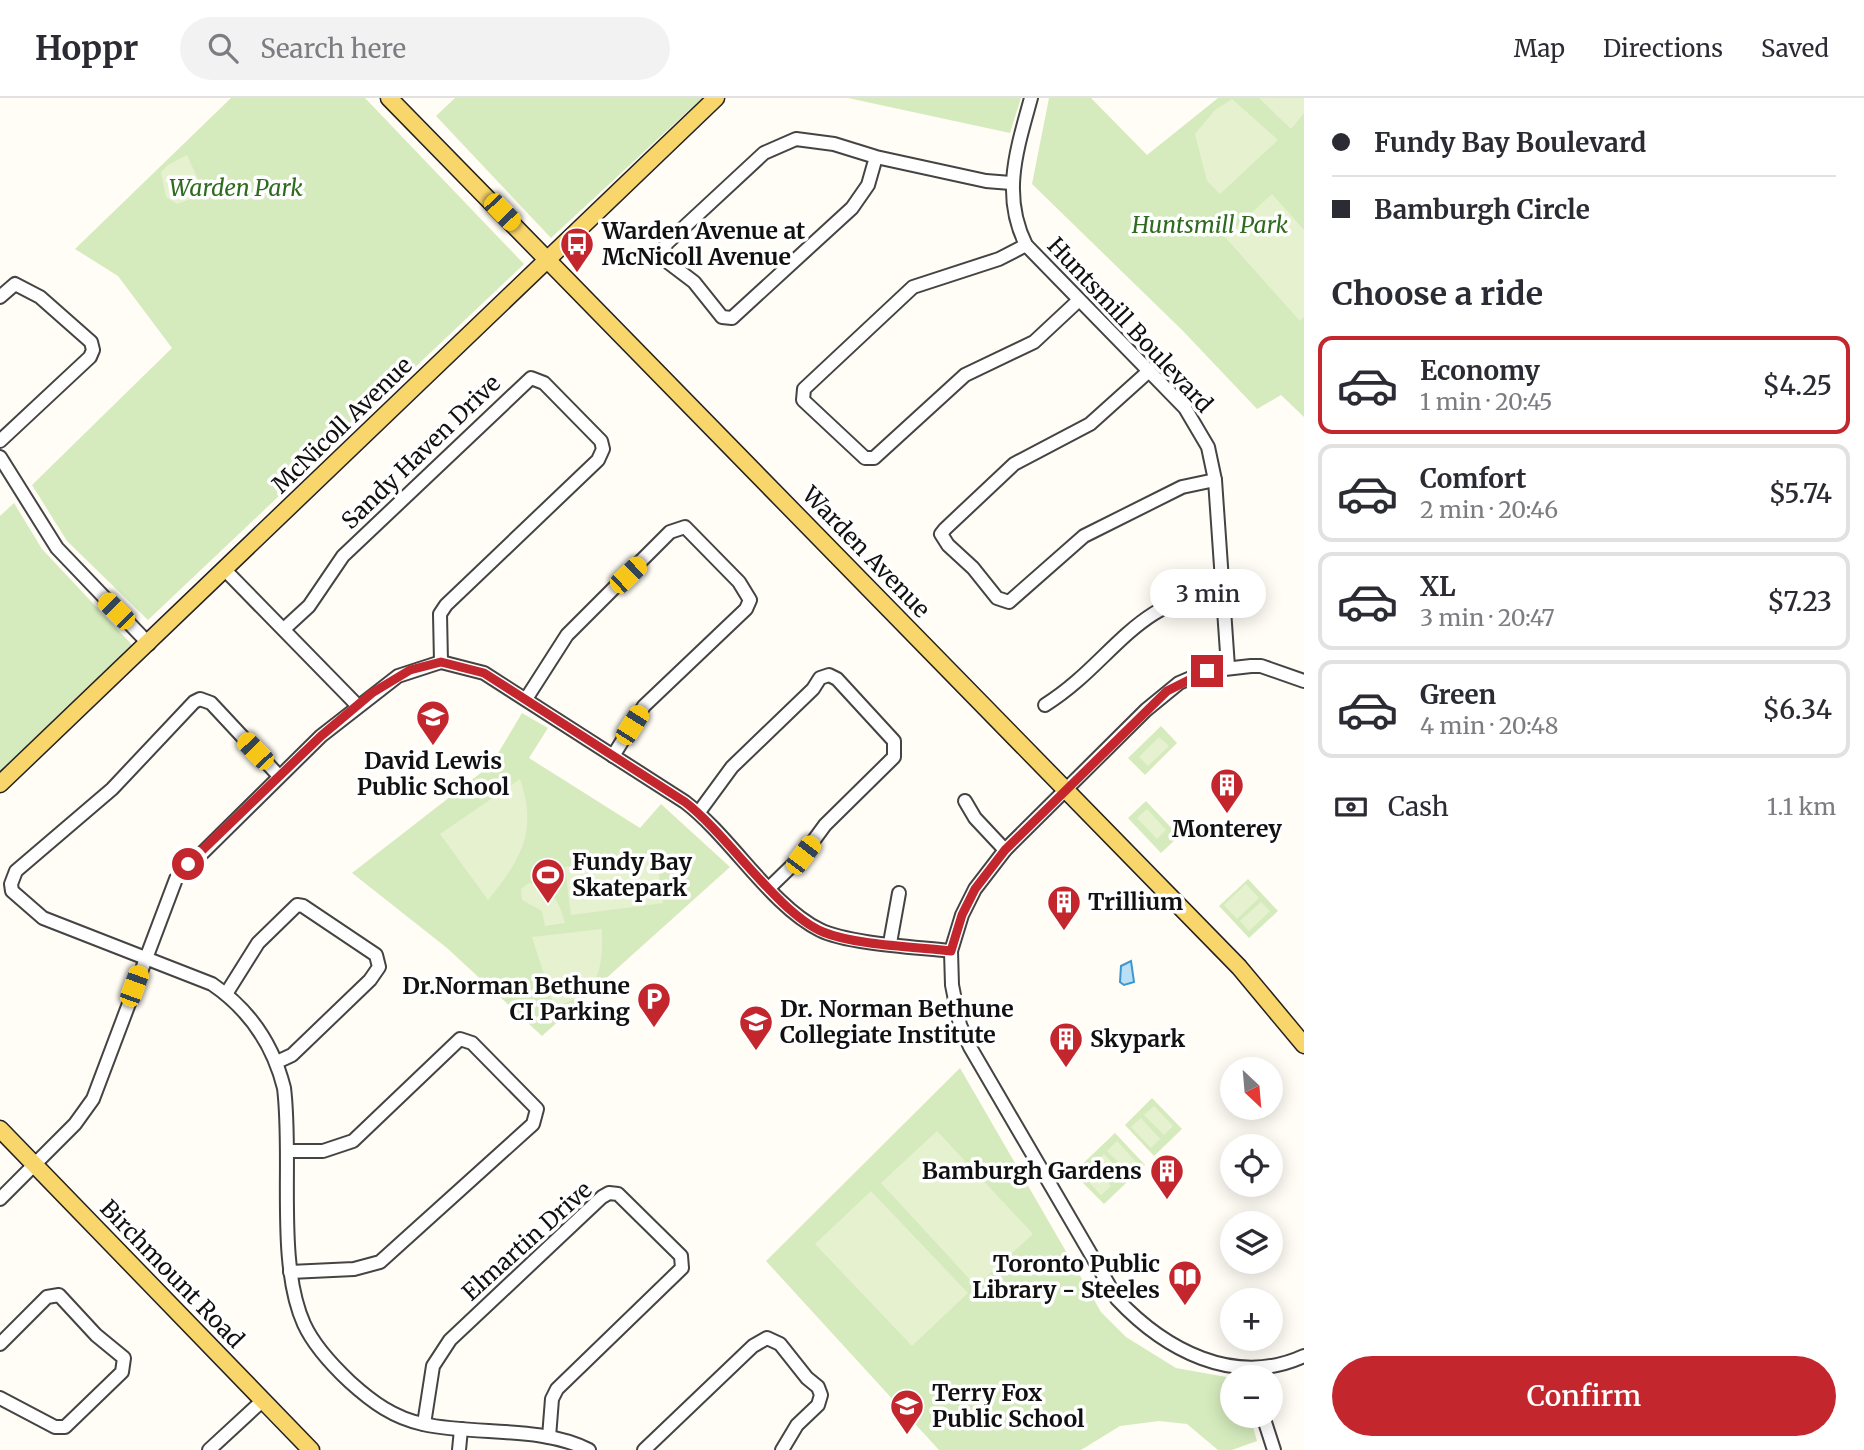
<!DOCTYPE html>
<meta charset="utf-8">
<style>
:root{--surface:#fff;--page:#f2f2f3;--text:#2b2b33;--muted:#7c7c81;--line:#e1e1e2;--accent:#c4262e}
body{margin:0;font-family:Merriweather,serif;background:var(--page);color:var(--text);height:100vh;display:flex;flex-direction:column;font-size:26px;white-space:nowrap}
*{box-sizing:border-box;margin:0}
p{font-size:23px;color:var(--muted)}
.icon{flex:none;width:38px;height:38px;fill:none;stroke:currentColor;stroke-width:2;stroke-linecap:round;stroke-linejoin:round}
.map{position:relative;flex:1;overflow:hidden}
.details{display:flex;flex-direction:column;background:var(--surface);width:560px}
.details>*{flex:none}
.top-card{display:grid;align-content:center;height:154px;padding:0 28px;background:var(--surface)}
.needle{width:46px;rotate:154deg}
.tools{position:absolute;left:1220px;top:959px;display:grid;gap:14px}
.tools a{display:grid;place-items:center;width:63px;height:63px;border-radius:50%;background:var(--surface);box-shadow:0 4px 18px #0003;font-size:35px}
.end{position:absolute;width:32px;height:32px;margin:-16px;border:9px solid #c4262e;background:#fff;box-shadow:0 0 0 4px #fff}
.from{border-radius:50%}
.bubble{position:absolute;height:49px;border-radius:24px;background:var(--surface);box-shadow:0 4px 18px #0003;font-size:23px;font-weight:600;line-height:49px;text-align:center}
.car{position:absolute;width:21px;height:42px;margin:-21px -10px;border-radius:9px;box-shadow:0 0 5px 2px #0007;background:linear-gradient(#f5c518 24%,#345 0 40%,#f5c518 0 76%,#345 0 86%,#f5c518 0)}
.top-card b{display:flex;align-items:center;gap:24px;height:66px;font-size:26px}
.top-card b+b{border-top:2px solid var(--line)}
.top-card i{width:18px;height:18px;background:var(--text)}
ul{padding:0;list-style:none}
li{display:flex;align-items:center;gap:21px;height:98px;margin:0 14px 10px;padding:0 14px;border:4px solid var(--line);border-radius:14px}
li div{flex:1}
li b{display:block;font-size:26px}
li em{font-style:normal;font-weight:600}
li.active{border-color:var(--accent)}
li>.icon{width:63px;height:63px;stroke-width:1.5}
h2{padding:0 28px;font-size:32px;line-height:84px}
.pay{display:flex;align-items:center;gap:18px;height:77px;padding:0 28px;font-size:26px}
.pay p{margin-inline-start:auto}
.primary-button{display:flex;gap:14px;margin-top:auto;padding:14px 28px}
.primary-button a{flex:1;height:80px;border-radius:42px;background:var(--accent);color:#fff;font-size:28px;font-weight:600;line-height:80px;text-align:center}
header{display:flex;align-items:center;gap:42px;box-sizing:border-box;height:98px;padding:0 35px;background:var(--surface);border-bottom:2px solid var(--line)}
header strong{font-size:33px}
nav{display:flex;gap:38px;margin-inline-start:auto;font-size:24px}
.search{width:490px;height:63px;background:var(--page);display:flex;align-items:center;gap:18px;box-sizing:border-box;padding:0 24px;border-radius:38px;color:var(--muted);font-size:26px}
main{display:flex;flex:1;min-height:0}
.map>svg:first-child{display:block}
</style>
<header>
<strong>Hoppr</strong>
<div class="search"><svg class="icon" aria-label="search" viewBox="0 0 24 24"><circle cx="10" cy="10" r="6"/><path d="M15 15l6 6"/></svg>Search here</div>
<nav><a>Map</a><a>Directions</a><a>Saved</a></nav>
</header>
<main>
<div class="map">
<svg width="1304" height="1352" viewBox="0 0 1304 1352">
<rect width="100%" height="100%" fill="#fffdf5"/>
<g fill="#d5ebbd">
<path d="M231,0H365L524,166L148,522L67,443L32,387L172,250L118,178L75,151Z"/>
<path d="M455,0H702L551,140L436,18Z"/>
<path d="M848,0H1021L1010,35Z"/>
<path d="M1049,0H1091L1147,57L1218,0H1304V319L1281,297L1257,311L1183,233L1032,86Z"/>
<path d="M14,405L42,451L134,549L0,674V418Z"/>
<path d="M522,615L548,630L529,660L640,730L661,706L730,769L542,938L447,850L352,775L491,667Z"/>
<path d="M1161,628L1177,645L1145,677L1128,660Z"/>
<path d="M1146,703L1179,738L1161,755L1128,720Z"/>
<path d="M1248,781L1278,813L1249,840L1219,808Z"/>
<path d="M960,970L1101,1214L1126,1239L1176,1270L1232,1280V1318H1250L1257,1343L1232,1352H1218L1187,1326L1159,1323L1120,1328L1081,1352H939L766,1163Z"/>
<path d="M1152,1000L1182,1031L1154,1058L1125,1027Z"/>
<path d="M1115,1035L1145,1067L1104,1106L1073,1075Z"/>
</g>
<g fill="#e6f2cf">
<path d="M1259,0H1304V15L1291,31Z"/>
<path d="M1232,1L1278,42L1220,96L1207,83L1195,36L1215,12Z"/>
<path d="M187,57L200,86L198,98L177,106L166,99L161,74L168,67Z"/>
<path d="M1272,96L1304,132V219L1300,223L1225,139Z"/>
<path d="M1159,639L1169,648L1148,668L1139,659Z"/>
<path d="M520,681C538,734 521,761 488,802L440,736Z"/>
<path d="M1147,711L1166,732L1157,741L1137,720Z"/>
<path d="M656,757L663,805L571,817L565,769Z"/>
<path d="M529,785C553,791 559,803 565,825L545,828L542,813L522,802L521,791Z"/>
<path d="M1246,786L1259,800L1237,821L1224,807Z"/>
<path d="M1261,804L1270,813L1249,833L1240,823Z"/>
<path d="M602,831C603,873 599,898 554,908L532,839Z"/>
<path d="M1154,1008L1173,1028L1164,1037L1144,1017Z"/>
<path d="M1141,1020L1160,1041L1151,1050L1131,1029Z"/>
<path d="M937,1033L1033,1136L976,1188L881,1085Z"/>
<path d="M1117,1043L1136,1064L1127,1073L1107,1053Z"/>
<path d="M1104,1056L1123,1076L1114,1085L1094,1065Z"/>
<path d="M1091,1068L1111,1088L1101,1097L1082,1077Z"/>
<path d="M871,1093L968,1195L912,1248L815,1146Z"/>
</g>
<path fill="#b9e0f7" stroke="#3f96cf" stroke-width="2" d="M1131,863L1134,884L1124,887L1120,884L1121,868Z"/>
<g fill="none" stroke-linecap="round" stroke-linejoin="round">
<g stroke="#444" stroke-width="16">
<g id="minor">
<path d="M1031,0C1017,51 1001,97 1026,147L1185,310L1208,349L1215,382L1228,569"/>
<path d="M876,59L868,87L852,110L732,220L722,219L694,184L669,165L663,152L667,145L764,55L796,41L834,46L876,59L986,83L1011,85"/>
<path d="M1026,147L999,161L913,189L804,291L803,302L865,360H874L965,277L1034,244L1079,202"/>
<path d="M0,199L15,186L40,199L91,244L93,252L90,259L0,343"/>
<path d="M1149,273L1090,326L1014,366L945,431L941,436L948,447L973,470L997,500L1009,504L1084,438L1182,389L1215,382"/>
<path d="M0,359L57,450L149,546"/>
<path d="M225,472L357,607"/>
<path d="M284,531L309,508L343,458L531,280L544,285L601,343L603,351L598,362L446,507L440,516L441,564"/>
<path d="M1304,583L1261,568H1251L1207,573L1179,585L1146,612L1005,752L975,791L962,817L951,853L952,887L960,927L970,949L1117,1201C1164,1251 1234,1290 1304,1258"/>
<path d="M526,601L567,537L670,434L685,429L739,484L750,502L746,511L644,608L613,658"/>
<path d="M1045,607C1112,565 1134,501 1222,493"/>
<path d="M279,678L211,605L200,601L194,604L112,691L16,773L11,786L12,793L43,820L212,886C250,912 273,946 284,990C293,1061 276,1164 304,1226C314,1248 333,1268 350,1284C372,1304 394,1320 423,1326C477,1338 539,1327 589,1352"/>
<path d="M965,703L975,720L1005,752"/>
<path d="M699,714L732,669L813,591L820,580L829,577L837,581L894,643V659L825,727L803,757L770,789"/>
<path d="M890,845L899,795"/>
<path d="M226,896L258,845L297,807L303,808L376,857L379,869L370,882L292,957L277,964"/>
<path d="M289,1053H323L353,1043L460,941L472,945L537,1011L533,1026L380,1164L354,1171L290,1174"/>
<path d="M0,1101L75,1026L93,1001L176,781L321,638L398,578L441,564L484,575L685,704C731,739 771,808 820,832C849,846 917,849 951,853"/>
<path d="M0,1246L47,1199L59,1197L96,1237L124,1260L122,1274L65,1329H55L0,1300"/>
<path d="M1263,1318L1274,1352"/>
<path d="M424,1326L433,1268L450,1242L602,1099L609,1095L618,1096L681,1158L682,1170L557,1291L552,1301L549,1339"/>
<path d="M209,1352L262,1303"/>
<path d="M459,1352L461,1331"/>
<path d="M644,1352L753,1248L767,1240L780,1246L807,1280L818,1289L821,1297L818,1307L797,1327L782,1352"/>
</g>
</g>
<g stroke="#222" stroke-width="19">
<g id="major">
<path d="M389,0L1239,869L1304,947"/>
<path d="M0,686L716,0"/>
<path d="M0,1031L311,1352"/>
</g>
</g>
<use href="#minor" stroke="#fff" stroke-width="12"/>
<use href="#major" stroke="#f9d66b" stroke-width="16"/>
</g>
<g fill="none" stroke-linecap="round" stroke-linejoin="round">
<path stroke="#c4262e" stroke-width="9" d="M188,766L321,638L372,595L410,572L441,564L484,575L685,704C728,737 778,815 823,834C854,847 916,849 951,853L962,817L975,791L1005,752L1167,593L1207,573"/>
</g>
<defs>
<g id="bus-pin" transform="scale(1.75)"><path d="M0 17L-7.5 6A9.5 9.5 0 1 1 7.5 6Z" fill="#c4262e" stroke="#fff"/><path d="M-5-6H5V4H4V6H2V4H-2V6H-4V4H-5ZM-3.5-4V0h7V-4ZM-3.5 1.2v1.5H-2V1.2ZM2 1.2v1.5H3.5V1.2Z" fill="#fff"/></g>
<g id="school-pin" transform="scale(1.75)"><path d="M0 17L-7.5 6A9.5 9.5 0 1 1 7.5 6Z" fill="#c4262e" stroke="#fff"/><path d="M0-5L7-2L0 1L-7-2ZM-4 1L0 2.5L4 1V4Q0 6-4 4Z" fill="#fff"/></g>
<g id="building-pin" transform="scale(1.75)"><path d="M0 17L-7.5 6A9.5 9.5 0 1 1 7.5 6Z" fill="#c4262e" stroke="#fff"/><path d="M-4-6H4V6H1V3H-1V6H-4ZM-2.5-4.3h1.7v1.8h-1.7ZM.8-4.3h1.7v1.8H.8ZM-2.5-1h1.7V.8h-1.7ZM.8-1h1.7V.8H.8Z" fill="#fff"/></g>
<g id="stadium-pin" transform="scale(1.75)"><path d="M0 17L-7.5 6A9.5 9.5 0 1 1 7.5 6Z" fill="#c4262e" stroke="#fff"/><path d="M0-5a6.5 5 0 1 0 0 10a6.5 5 0 1 0 0-10ZM-3.5-1.8h7v3.6h-7Z" fill="#fff"/></g>
<g id="parking-pin" transform="scale(1.75)"><path d="M0 17L-7.5 6A9.5 9.5 0 1 1 7.5 6Z" fill="#c4262e" stroke="#fff"/><path d="M-3.5-5.5H1a3.5 3.5 0 0 1 0 7H-1V5.5H-3.5ZM-1-3.4V-.6H.8a1.4 1.4 0 0 0 0-2.8Z" fill="#fff"/></g>
<g id="library-pin" transform="scale(1.75)"><path d="M0 17L-7.5 6A9.5 9.5 0 1 1 7.5 6Z" fill="#c4262e" stroke="#fff"/><path d="M-6-4Q-3-5.5-.7-3.5V5Q-3 3-6 4ZM6-4Q3-5.5 .7-3.5V5Q3 3 6 4Z" fill="#fff"/></g>
</defs>
<g fill-rule="evenodd">
<use href="#bus-pin" x="577" y="146"/>
<use href="#school-pin" x="433" y="619"/>
<use href="#building-pin" x="1227" y="687"/>
<use href="#stadium-pin" x="548" y="777"/>
<use href="#building-pin" x="1064" y="804"/>
<use href="#parking-pin" x="654" y="901"/>
<use href="#school-pin" x="756" y="924"/>
<use href="#building-pin" x="1066" y="941"/>
<use href="#building-pin" x="1167" y="1073"/>
<use href="#library-pin" x="1185" y="1179"/>
<use href="#school-pin" x="907" y="1308"/>
</g>
<g text-anchor="middle" stroke-width="7" stroke-linejoin="round" paint-order="stroke">
<g font-size="23" font-style="italic" fill="#2f6b1f" stroke="#fff">
<text x="236" y="98">Warden Park</text>
<text x="1210" y="135">Huntsmill Park</text>
</g>
<g font-size="23" font-weight="bold" fill="#111" stroke="#fff" text-anchor="start">
<text x="602" y="141">Warden Avenue at<tspan x="602" dy="26">McNicoll Avenue</tspan></text>
<text x="433" y="671" text-anchor="middle">David Lewis<tspan x="433" dy="26">Public School</tspan></text>
<text x="1227" y="739" text-anchor="middle">Monterey</text>
<text x="572" y="772">Fundy Bay<tspan x="572" dy="26">Skatepark</tspan></text>
<text x="1088" y="812">Trillium</text>
<text x="630" y="896" text-anchor="end">Dr.Norman Bethune<tspan x="630" dy="26">CI Parking</tspan></text>
<text x="780" y="919">Dr. Norman Bethune<tspan x="780" dy="26">Collegiate Institute</tspan></text>
<text x="1090" y="949">Skypark</text>
<text x="1142" y="1081" text-anchor="end">Bamburgh Gardens</text>
<text x="1160" y="1174" text-anchor="end">Toronto Public<tspan x="1160" dy="26">Library - Steeles</tspan></text>
<text x="932" y="1303">Terry Fox<tspan x="932" dy="26">Public School</tspan></text>
</g>
<g font-size="23" fill="#111" stroke="#fff">
<text transform="translate(1130 227) rotate(47)" y="8">Huntsmill Boulevard</text>
<text transform="translate(342 327) rotate(-44)" y="8">McNicoll Avenue</text>
<text transform="translate(421 354) rotate(-44)" y="8">Sandy Haven Drive</text>
<text transform="translate(866 454) rotate(46)" y="8">Warden Avenue</text>
<text transform="translate(527 1143) rotate(-42)" y="8">Elmartin Drive</text>
<text transform="translate(172 1176) rotate(46)" y="8">Birchmount Road</text>
</g>
</g>
</svg>
<div class="tools">
<a><svg class="needle" viewBox="-14 -14 28 28"><path d="M0-13l5 13h-10z" fill="#e53935"/><path d="M0 13l5-13h-10z" fill="#7c7c81"/></svg></a>
<a><svg class="icon" aria-label="locate" viewBox="0 0 24 24"><circle cx="12" cy="12" r="6"/><path d="M12 2v4M12 18v4M2 12h4M18 12h4"/></svg></a>
<a><svg class="icon" aria-label="layers" viewBox="0 0 24 24"><path d="M12 4l9 5-9 5-9-5zM3 14l9 5 9-5"/></svg></a>
<a>+</a>
<a>−</a>
</div>
<i class="end from" style="left:188px;top:766px"></i>
<i class="end" style="left:1207px;top:573px"></i>
<div class="bubble" style="left:1150px;top:471px;width:116px">3 min</div>
<i class="car" style="left:502px;top:114px;rotate:136deg"></i>
<i class="car" style="left:628px;top:477px;rotate:46deg"></i>
<i class="car" style="left:116px;top:513px;rotate:315deg"></i>
<i class="car" style="left:632px;top:627px;rotate:32deg"></i>
<i class="car" style="left:255px;top:653px;rotate:316deg"></i>
<i class="car" style="left:803px;top:757px;rotate:37deg"></i>
<i class="car" style="left:134px;top:888px;rotate:20deg"></i>
</div>
<section class="details">
<div class="top-card">
<b><i class="from"></i>Fundy Bay Boulevard</b>
<b><i></i>Bamburgh Circle</b>
</div>
<h2>Choose a ride</h2>
<ul>
<li class="active"><svg class="icon" aria-label="car" viewBox="0 0 24 24"><path d="M5 17H2v-5l4-1 3-4h7l3 4 3 1v5h-3M9 17h6M6 11h13"/><circle cx="7" cy="17" r="2"/><circle cx="17" cy="17" r="2"/></svg><div><b>Economy</b><p>1 min · 20:45</p></div><em>$4.25</em></li>
<li><svg class="icon" aria-label="car" viewBox="0 0 24 24"><path d="M5 17H2v-5l4-1 3-4h7l3 4 3 1v5h-3M9 17h6M6 11h13"/><circle cx="7" cy="17" r="2"/><circle cx="17" cy="17" r="2"/></svg><div><b>Comfort</b><p>2 min · 20:46</p></div><em>$5.74</em></li>
<li><svg class="icon" aria-label="car" viewBox="0 0 24 24"><path d="M5 17H2v-5l4-1 3-4h7l3 4 3 1v5h-3M9 17h6M6 11h13"/><circle cx="7" cy="17" r="2"/><circle cx="17" cy="17" r="2"/></svg><div><b>XL</b><p>3 min · 20:47</p></div><em>$7.23</em></li>
<li><svg class="icon" aria-label="car" viewBox="0 0 24 24"><path d="M5 17H2v-5l4-1 3-4h7l3 4 3 1v5h-3M9 17h6M6 11h13"/><circle cx="7" cy="17" r="2"/><circle cx="17" cy="17" r="2"/></svg><div><b>Green</b><p>4 min · 20:48</p></div><em>$6.34</em></li>
</ul>
<div class="pay"><svg class="icon" aria-label="cash" viewBox="0 0 24 24"><path d="M3 7h18v10H3z"/><circle cx="12" cy="12" r="2"/></svg>Cash<p>1.1 km</p></div>
<div class="primary-button"><a>Confirm</a></div>
</section>
</main>
